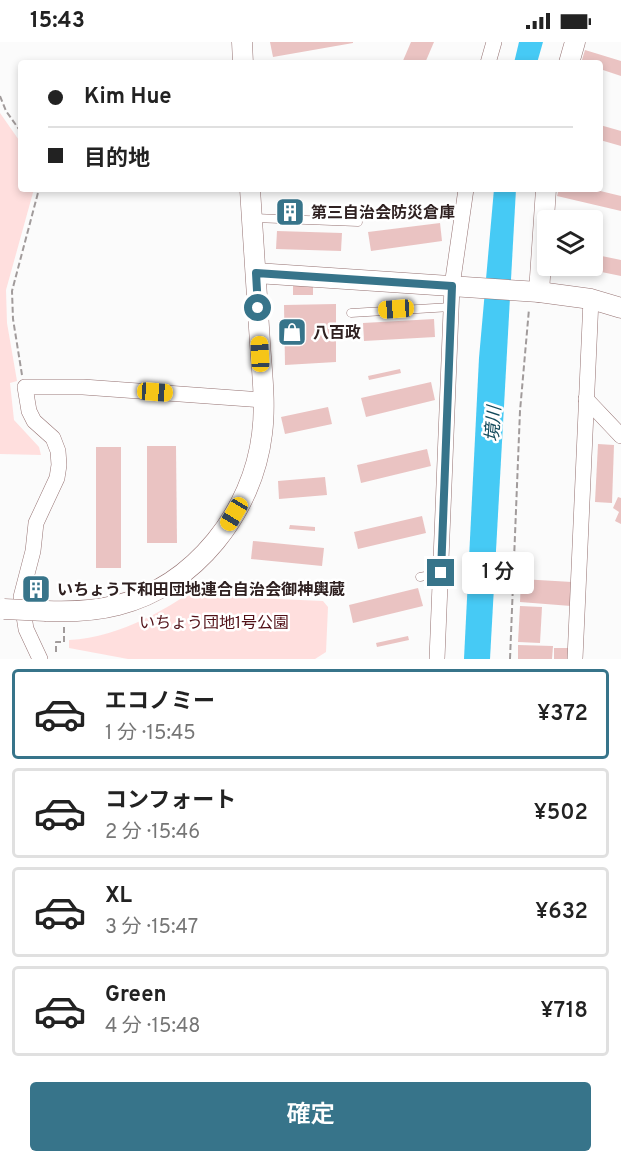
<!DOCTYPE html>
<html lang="ja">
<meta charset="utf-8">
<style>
:root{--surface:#fff;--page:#f6f6f6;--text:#222;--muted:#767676;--line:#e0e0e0;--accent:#37748a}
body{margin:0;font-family:Overpass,"Noto Sans JP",sans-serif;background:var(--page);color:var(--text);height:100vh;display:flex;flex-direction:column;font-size:22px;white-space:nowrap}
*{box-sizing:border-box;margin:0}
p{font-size:20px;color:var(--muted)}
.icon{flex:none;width:33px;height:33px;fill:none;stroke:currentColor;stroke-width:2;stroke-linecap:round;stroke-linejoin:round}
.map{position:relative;height:617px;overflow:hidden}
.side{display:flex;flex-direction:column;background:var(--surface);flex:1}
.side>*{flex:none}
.banner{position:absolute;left:18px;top:18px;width:585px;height:132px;border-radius:6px;box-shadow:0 3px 9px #0003;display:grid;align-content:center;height:132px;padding:0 30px;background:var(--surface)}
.controls{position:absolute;left:537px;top:168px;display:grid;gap:12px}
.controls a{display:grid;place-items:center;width:66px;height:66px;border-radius:6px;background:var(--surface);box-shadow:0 3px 9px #0003;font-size:30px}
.end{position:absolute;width:27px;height:27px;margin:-14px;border:8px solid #37748a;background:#fff;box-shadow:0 0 0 3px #fff}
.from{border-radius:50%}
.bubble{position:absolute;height:42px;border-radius:6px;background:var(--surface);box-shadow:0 3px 9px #0003;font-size:20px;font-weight:600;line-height:42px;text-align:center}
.car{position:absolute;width:18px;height:36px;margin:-18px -9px;border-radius:8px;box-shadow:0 0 4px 2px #0007;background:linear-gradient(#f5c518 24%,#345 0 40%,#f5c518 0 76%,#345 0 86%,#f5c518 0)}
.banner b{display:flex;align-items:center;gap:21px;height:57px;font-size:22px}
.banner b+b{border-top:2px solid var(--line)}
.banner i{width:15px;height:15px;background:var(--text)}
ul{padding:10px 0 0;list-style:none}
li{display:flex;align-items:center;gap:18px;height:90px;margin:0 12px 9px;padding:0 18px;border:3px solid var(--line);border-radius:6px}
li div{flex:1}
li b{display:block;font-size:22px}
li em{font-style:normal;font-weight:600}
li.on{border-color:var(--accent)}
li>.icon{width:54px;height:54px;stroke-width:1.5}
.action{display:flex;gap:12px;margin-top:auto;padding:12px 30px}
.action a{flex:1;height:69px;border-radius:6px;background:var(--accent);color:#fff;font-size:24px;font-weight:600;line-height:69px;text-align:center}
.status{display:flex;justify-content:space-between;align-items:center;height:42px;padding:0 30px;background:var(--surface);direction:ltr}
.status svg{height:16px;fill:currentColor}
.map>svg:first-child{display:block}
</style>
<div class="status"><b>15:43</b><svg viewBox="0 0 49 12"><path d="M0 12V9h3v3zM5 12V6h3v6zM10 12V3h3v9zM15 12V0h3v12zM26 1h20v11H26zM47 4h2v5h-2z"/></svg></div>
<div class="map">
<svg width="621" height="617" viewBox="0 0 621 617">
<rect width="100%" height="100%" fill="#fbfbfb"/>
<g fill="#ffdfde">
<path d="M0,71L21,101V147H34L6,248L7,281L17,339L10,341L14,378L39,405L41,413L0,412Z"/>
<path d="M211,537L255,556L323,559L328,565L326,610L315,617H128L69,606V598C123,595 168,566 211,537Z"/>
</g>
<g fill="#46caf5">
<path d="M519,0H543L537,21H514Z"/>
<path d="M494,147H516L490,617H464L479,316Z"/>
</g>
<g fill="#eac3c2">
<path d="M270,0H353V1L273,15Z"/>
<path d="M411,0H434L425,21H402Z"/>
<path d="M585,8L621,19V34L600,27V21H581Z"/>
<path d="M600,83L621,89V104L600,98Z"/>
<path d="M559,147H592L621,154V169L557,154Z"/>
<path d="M422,163V167L388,171V167Z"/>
<path d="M440,181L442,199L371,209L368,190Z"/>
<path d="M277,189L342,191L341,209L276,207Z"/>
<path d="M592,212L621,218V234L577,225L592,224Z"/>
<path d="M313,243V253H293V244Z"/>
<path d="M336,262V320L285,323L284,263Z"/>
<path d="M434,277L435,295L364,299L363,281Z"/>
<path d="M400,327L401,331L369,338L368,334Z"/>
<path d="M431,340L435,358L366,375L361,356Z"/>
<path d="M328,365L332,382L285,392L281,375Z"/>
<path d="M598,402L614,403L612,461L595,460Z"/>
<path d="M147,404H176L177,501H147Z"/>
<rect x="96" y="405" width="25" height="121"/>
<path d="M427,407L431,424L361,441L357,423Z"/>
<path d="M325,435L327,453L279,457L278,439Z"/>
<path d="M618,455L621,456V482L615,479L619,470L613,466Z"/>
<path d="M422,474L426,491L358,507L354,490Z"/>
<path d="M290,483L315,485V489L289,487Z"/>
<path d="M253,499L324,506L322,524L251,517Z"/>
<path d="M521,537L572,540L571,564L520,560Z"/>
<path d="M34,540L43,543L39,555L29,551Z"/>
<path d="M418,546L423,564L353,581L349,563Z"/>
<path d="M520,564L542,565L540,601L518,600Z"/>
<path d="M408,594L409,598L377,605L376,601Z"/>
<path d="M518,603L553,604L552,617H518Z"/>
<rect x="554" y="606" width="14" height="11"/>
</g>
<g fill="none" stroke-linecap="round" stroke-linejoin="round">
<g stroke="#957272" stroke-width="9">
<g id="service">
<path d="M252,176L358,180"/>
<path d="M351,271L451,265"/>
<path d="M420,535L441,531"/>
</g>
</g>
<g stroke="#957272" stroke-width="16">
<g id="minor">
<path d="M488,21L494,0"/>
<path d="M586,357L621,394"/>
<path d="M40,617L26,587L21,555L33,509L36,481L57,436L59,423L58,409L53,396L34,379L29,369L25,345H83L263,358"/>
<path d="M437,617L452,244L466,147"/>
<path d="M575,617L591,257"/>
</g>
</g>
<g stroke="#957272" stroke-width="21">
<g id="tertiary">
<path d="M242,0L243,21"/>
<path d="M569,21L575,0"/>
<path d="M256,231L539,250L591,257L621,266"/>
<path d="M539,250L546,147"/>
<path d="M46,569C70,570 95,569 118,563C195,544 253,469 262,392C266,362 262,331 260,301C257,250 253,198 250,147"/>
</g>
</g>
<g stroke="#a19b9b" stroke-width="2" stroke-dasharray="6 3" stroke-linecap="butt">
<path d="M0,54L6,69L21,90"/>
<path d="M22,333L13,277L12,249L39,147"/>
<path d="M56,610V600H64V585"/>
<path d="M510,617L520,369L529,267"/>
</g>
<use href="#service" stroke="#fff" stroke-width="8"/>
<use href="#minor" stroke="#fff" stroke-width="15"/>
<use href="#tertiary" stroke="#fff" stroke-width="20"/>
<g stroke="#957272" stroke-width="21" stroke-linecap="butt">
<path id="tertiary-bridge" d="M4,567L46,569"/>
</g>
<use href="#tertiary-bridge" stroke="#fff" stroke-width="20"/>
</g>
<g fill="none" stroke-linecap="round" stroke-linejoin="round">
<path stroke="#37748a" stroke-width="8" d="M258,266L256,231L452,244L441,531"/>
</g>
<defs>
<g id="building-square" transform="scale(1.5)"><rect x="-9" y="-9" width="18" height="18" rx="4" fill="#37748a" stroke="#fff"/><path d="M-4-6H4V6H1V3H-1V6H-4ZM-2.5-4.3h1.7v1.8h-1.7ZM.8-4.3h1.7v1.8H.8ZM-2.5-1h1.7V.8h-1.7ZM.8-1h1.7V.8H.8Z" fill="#fff"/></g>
<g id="shop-square" transform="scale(1.5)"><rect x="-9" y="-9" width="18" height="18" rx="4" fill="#37748a" stroke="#fff"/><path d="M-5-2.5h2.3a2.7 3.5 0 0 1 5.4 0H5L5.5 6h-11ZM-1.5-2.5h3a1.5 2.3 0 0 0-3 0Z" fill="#fff"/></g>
</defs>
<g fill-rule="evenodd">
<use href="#building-square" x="290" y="170"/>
<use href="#shop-square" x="292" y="290"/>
<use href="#building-square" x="36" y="547"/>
</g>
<g text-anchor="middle" stroke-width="5" stroke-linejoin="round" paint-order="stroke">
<g font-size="16" font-weight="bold" fill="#2f2121" stroke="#fff" text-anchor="start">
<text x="311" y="176">第三自治会防災倉庫</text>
<text x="313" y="296">八百政</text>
<text x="57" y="553">いちょう下和田団地連合自治会御神輿蔵</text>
</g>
<g font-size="16" fill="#511017" stroke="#fff">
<text x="214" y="586">いちょう団地1号公園</text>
</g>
<g font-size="18" font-style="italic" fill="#124a5b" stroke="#fff">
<text transform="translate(493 382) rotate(-86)" y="6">境川</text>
</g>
</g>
</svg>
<div class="controls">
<a><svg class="icon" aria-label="layers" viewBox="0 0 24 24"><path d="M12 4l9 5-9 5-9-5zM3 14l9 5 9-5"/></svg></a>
</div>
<i class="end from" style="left:258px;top:266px"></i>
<i class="end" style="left:441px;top:531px"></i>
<div class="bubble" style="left:462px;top:510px;width:72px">1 分</div>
<i class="car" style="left:396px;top:267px;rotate:266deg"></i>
<i class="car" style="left:260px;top:312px;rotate:357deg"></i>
<i class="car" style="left:155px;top:350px;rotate:94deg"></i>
<i class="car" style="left:234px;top:472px;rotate:211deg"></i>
<div class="banner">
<b><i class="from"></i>Kim Hue</b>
<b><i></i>目的地</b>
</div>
</div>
<section class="side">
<ul>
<li class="on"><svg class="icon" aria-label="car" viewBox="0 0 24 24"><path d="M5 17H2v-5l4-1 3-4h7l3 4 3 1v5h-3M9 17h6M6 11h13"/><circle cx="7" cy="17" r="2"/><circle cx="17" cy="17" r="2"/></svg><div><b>エコノミー</b><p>1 分 · 15:45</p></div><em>¥372</em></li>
<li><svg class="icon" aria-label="car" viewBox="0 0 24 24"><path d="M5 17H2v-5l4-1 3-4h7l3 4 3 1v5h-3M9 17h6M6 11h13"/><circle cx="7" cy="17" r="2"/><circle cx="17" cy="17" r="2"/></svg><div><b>コンフォート</b><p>2 分 · 15:46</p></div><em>¥502</em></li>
<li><svg class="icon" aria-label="car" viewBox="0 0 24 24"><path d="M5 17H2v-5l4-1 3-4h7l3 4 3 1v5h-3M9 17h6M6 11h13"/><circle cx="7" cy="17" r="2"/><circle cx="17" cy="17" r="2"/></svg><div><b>XL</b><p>3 分 · 15:47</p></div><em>¥632</em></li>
<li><svg class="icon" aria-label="car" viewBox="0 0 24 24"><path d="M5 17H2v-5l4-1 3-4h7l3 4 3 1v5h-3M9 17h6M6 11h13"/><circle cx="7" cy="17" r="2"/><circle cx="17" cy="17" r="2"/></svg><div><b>Green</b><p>4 分 · 15:48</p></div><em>¥718</em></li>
</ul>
<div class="action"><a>確定</a></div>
</section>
